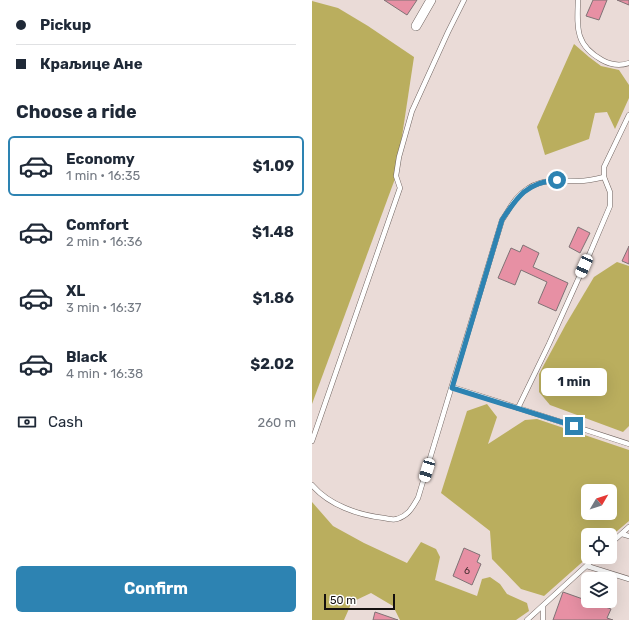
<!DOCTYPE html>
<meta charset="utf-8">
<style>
:root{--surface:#fff;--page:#f6f6f7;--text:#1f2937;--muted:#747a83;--line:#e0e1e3;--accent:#2d83b2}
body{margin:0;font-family:Rubik,sans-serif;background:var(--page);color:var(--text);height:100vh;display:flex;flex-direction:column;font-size:15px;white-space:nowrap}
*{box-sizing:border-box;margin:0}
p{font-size:13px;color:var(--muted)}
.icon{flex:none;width:22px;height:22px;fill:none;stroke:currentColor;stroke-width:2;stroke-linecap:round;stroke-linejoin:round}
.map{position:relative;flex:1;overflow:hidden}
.drawer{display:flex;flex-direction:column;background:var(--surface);width:312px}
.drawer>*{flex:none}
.guide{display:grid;align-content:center;height:88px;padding:0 16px;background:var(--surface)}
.needle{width:26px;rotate:51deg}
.buttons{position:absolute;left:269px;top:484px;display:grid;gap:8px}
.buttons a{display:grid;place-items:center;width:36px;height:36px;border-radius:6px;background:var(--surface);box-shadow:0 4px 16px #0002;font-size:20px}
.scale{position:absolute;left:12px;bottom:10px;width:71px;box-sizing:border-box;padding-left:4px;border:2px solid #15100f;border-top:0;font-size:11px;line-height:14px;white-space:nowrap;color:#15100f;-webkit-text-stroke:3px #fff;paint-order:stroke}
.end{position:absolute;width:18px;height:18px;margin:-9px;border:5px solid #2d83b2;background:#fff;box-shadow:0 0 0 2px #fff}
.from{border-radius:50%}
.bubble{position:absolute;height:28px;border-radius:6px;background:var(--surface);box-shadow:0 4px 16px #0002;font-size:13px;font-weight:700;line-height:28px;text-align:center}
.car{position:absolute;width:12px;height:24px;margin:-12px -6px;border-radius:5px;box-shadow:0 0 3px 1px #0007;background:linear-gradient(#fff 24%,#345 0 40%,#fff 0 76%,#345 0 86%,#fff 0)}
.guide b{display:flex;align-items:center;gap:14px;height:38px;font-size:15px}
.guide b+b{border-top:1px solid var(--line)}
.guide i{width:10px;height:10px;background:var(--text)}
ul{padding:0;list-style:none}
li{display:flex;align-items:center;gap:12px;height:60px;margin:0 8px 6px;padding:0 8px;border:2px solid transparent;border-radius:6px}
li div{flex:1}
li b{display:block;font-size:15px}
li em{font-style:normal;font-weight:700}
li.active{border-color:var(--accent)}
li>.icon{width:36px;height:36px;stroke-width:1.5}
h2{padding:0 16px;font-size:18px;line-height:48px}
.pay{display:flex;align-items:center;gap:10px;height:44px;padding:0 16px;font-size:15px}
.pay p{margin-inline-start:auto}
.primary-button{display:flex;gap:8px;margin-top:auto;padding:8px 16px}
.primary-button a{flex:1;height:46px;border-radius:6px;background:var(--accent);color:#fff;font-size:16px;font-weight:700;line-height:46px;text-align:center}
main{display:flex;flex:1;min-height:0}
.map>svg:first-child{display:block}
</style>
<main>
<section class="drawer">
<div class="guide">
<b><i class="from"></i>Pickup</b>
<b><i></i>Краљице Ане</b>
</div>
<h2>Choose a ride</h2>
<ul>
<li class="active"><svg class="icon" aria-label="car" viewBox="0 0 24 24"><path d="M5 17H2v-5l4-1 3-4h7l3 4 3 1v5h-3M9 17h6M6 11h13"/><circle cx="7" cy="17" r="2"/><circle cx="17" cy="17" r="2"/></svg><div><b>Economy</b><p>1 min · 16:35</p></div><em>$1.09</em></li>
<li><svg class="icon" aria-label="car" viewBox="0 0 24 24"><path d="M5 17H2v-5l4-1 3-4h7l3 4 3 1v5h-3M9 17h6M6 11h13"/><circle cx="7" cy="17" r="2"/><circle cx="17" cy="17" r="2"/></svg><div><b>Comfort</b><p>2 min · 16:36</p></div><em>$1.48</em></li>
<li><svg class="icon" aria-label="car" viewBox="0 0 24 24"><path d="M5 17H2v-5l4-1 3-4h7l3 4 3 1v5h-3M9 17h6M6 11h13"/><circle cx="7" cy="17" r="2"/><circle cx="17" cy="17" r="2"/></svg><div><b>XL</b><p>3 min · 16:37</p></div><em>$1.86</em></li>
<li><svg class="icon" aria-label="car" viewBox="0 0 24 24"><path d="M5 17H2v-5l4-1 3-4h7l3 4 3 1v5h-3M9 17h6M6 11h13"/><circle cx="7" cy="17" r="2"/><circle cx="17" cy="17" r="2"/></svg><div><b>Black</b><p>4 min · 16:38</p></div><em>$2.02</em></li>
</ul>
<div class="pay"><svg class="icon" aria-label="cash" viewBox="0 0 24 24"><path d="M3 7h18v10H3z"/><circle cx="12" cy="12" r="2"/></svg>Cash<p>260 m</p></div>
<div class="primary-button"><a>Confirm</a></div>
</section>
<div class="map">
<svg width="317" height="620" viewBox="0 0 317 620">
<rect width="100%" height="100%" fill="#eadbd7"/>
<g fill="#baae5e" fill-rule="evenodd">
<path d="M0,1L26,8L56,26L102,57L84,176L0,404Z"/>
<path d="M262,44L277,57L289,66L307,70L317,85V98L303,129L295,112L283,113L277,139L233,155L225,127Z"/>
<path d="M305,262L317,266V426L311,432L238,405L227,392V374L254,324L282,277Z"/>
<path d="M175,404L185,417L176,444L213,420L225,419L317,450V521L298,537V535H276V557L232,596L209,589L180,559L178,531L129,493L155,411ZM276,491H298V513H276Z"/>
<path d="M0,502L21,526L52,543L95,563L109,542L124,549L128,557L123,580L165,596L170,579L178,577L188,584L195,594L215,603L217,611L204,620H88L81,606L59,593L40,602L32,620H0Z"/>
</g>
<g fill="#e790a4" stroke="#7f7275">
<path d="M72,0H105L95,15Z"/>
<path d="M281,0H295L287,20L274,16Z"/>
<path d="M305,0H317V5Z"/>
<path d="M266,227L278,233L268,253L257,247Z"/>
<path d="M211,245L227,253L221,267L256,283L244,311L226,303L235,282L209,270L203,285L186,278L199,248L208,252Z"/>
<path d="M317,246V264L310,261Z"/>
<path d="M152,548L168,555L165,562L169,564L160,585L141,576Z"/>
<path d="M251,592L299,609L295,618L301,620H241Z"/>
<path d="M63,612L86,620H61Z"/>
</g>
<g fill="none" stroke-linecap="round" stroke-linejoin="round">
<g stroke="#706460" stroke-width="5.5">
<g id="service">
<path d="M266,0C265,28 263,45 290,60C299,65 308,66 317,63"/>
<path d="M140,387L206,408L317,444"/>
<path d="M206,408L237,344L278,253L298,206V192L292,177V167L317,115"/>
<path d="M0,441L88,188L84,176L87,157L100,111L136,32L152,0"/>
<path d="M0,485C17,505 46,515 72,518C76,519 81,520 85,519C97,515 100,508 106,498L190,220C195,213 199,205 204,199C223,177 242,181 267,181C276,181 284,179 292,177"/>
<path d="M310,534L317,536"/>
<path d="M298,544L317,527"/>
<path d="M275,566L317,579"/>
<path d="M215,620L284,557"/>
<path d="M231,620V606"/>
</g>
</g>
<g stroke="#706460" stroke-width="10">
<path id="minor" d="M104,26L119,0"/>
</g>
<use href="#service" stroke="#fff" stroke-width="4.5"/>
<use href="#minor" stroke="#fff" stroke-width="9"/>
</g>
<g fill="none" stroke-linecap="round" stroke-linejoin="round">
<path stroke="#2d83b2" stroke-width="5" d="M245,180C215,182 205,197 190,220L140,388L262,426"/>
</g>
<g text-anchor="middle" stroke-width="3" stroke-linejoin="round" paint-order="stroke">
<g font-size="10" fill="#4a3034">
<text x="155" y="574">6</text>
</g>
</g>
</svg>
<div class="buttons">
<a><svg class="needle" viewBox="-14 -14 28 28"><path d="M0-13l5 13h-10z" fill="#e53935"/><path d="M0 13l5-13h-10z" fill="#747a83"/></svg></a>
<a><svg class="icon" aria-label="locate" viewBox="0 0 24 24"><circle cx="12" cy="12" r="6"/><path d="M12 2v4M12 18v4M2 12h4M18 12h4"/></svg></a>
<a><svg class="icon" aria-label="layers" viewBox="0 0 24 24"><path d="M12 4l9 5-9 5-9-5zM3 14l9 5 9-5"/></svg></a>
</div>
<div class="scale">50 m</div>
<i class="end from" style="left:245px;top:180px"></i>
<i class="end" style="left:262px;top:426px"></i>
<div class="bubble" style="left:229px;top:368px;width:66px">1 min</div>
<i class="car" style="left:272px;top:266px;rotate:204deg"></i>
<i class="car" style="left:115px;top:470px;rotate:197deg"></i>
</div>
</main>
